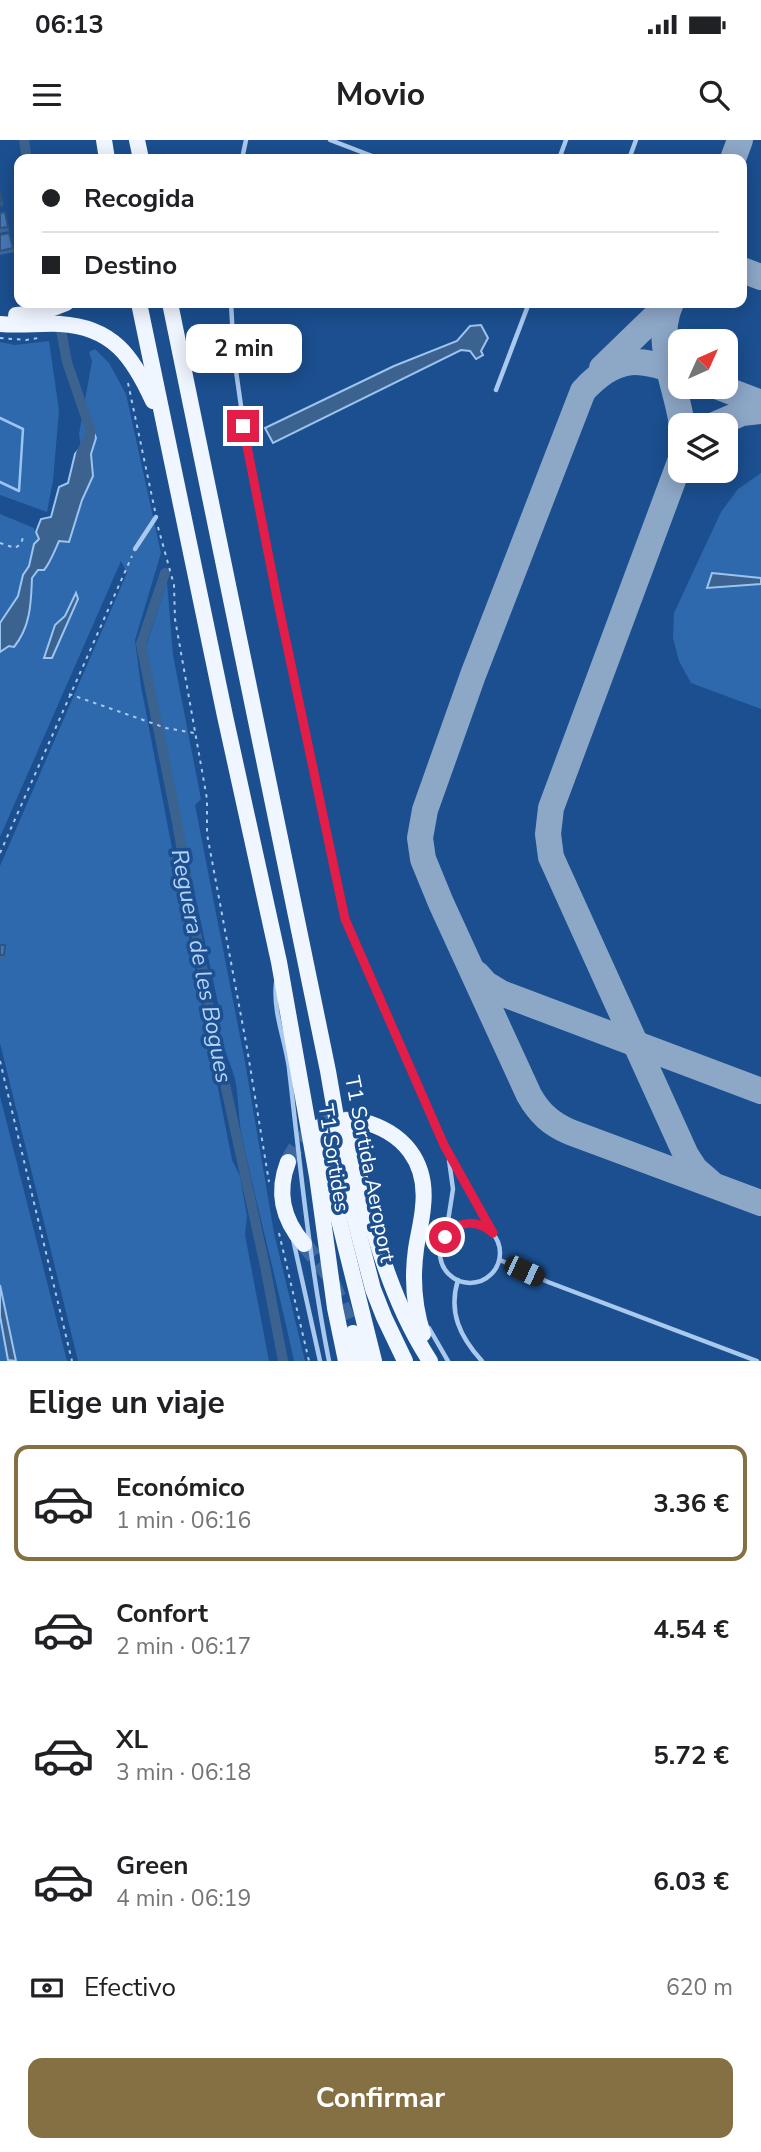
<!DOCTYPE html>
<html lang="es">
<meta charset="utf-8">
<style>
:root{--surface:#fff;--page:#f2f2f2;--text:#202124;--muted:#757577;--line:#e0e0e0;--accent:#847042}
body{margin:0;font-family:"Nunito Sans",sans-serif;background:var(--page);color:var(--text);height:100vh;display:flex;flex-direction:column;font-size:26px;white-space:nowrap}
*{box-sizing:border-box;margin:0}
p{font-size:23px;color:var(--muted)}
.icon{flex:none;width:38px;height:38px;fill:none;stroke:currentColor;stroke-width:2;stroke-linecap:round;stroke-linejoin:round}
.map{position:relative;height:1221px;overflow:hidden}
.drawer{display:flex;flex-direction:column;background:var(--surface);flex:1}
.drawer>*{flex:none}
.top-card{position:absolute;left:14px;top:14px;width:733px;height:154px;border-radius:14px;box-shadow:0 4px 18px #0003;display:grid;align-content:center;height:154px;padding:0 28px;background:var(--surface)}
.needle{width:46px;rotate:45deg}
.buttons{position:absolute;left:668px;top:189px;display:grid;gap:14px}
.buttons a{display:grid;place-items:center;width:70px;height:70px;border-radius:14px;background:var(--surface);box-shadow:0 4px 18px #0003;font-size:35px}
.end{position:absolute;width:32px;height:32px;margin:-16px;border:9px solid #e11d48;background:#fff;box-shadow:0 0 0 4px #fff}
.from{border-radius:50%}
.bubble{position:absolute;height:49px;border-radius:14px;background:var(--surface);box-shadow:0 4px 18px #0003;font-size:23px;font-weight:700;line-height:49px;text-align:center}
.car{position:absolute;width:21px;height:42px;margin:-21px -10px;border-radius:9px;box-shadow:0 0 5px 2px #0007;background:linear-gradient(#222 24%,#8ab4d8 0 40%,#222 0 76%,#8ab4d8 0 86%,#222 0)}
.top-card b{display:flex;align-items:center;gap:24px;height:66px;font-size:26px}
.top-card b+b{border-top:2px solid var(--line)}
.top-card i{width:18px;height:18px;background:var(--text)}
ul{padding:0;list-style:none}
li{display:flex;align-items:center;gap:21px;height:116px;margin:0 14px 10px;padding:0 14px;border:4px solid transparent;border-radius:14px}
li div{flex:1}
li b{display:block;font-size:26px}
li em{font-style:normal;font-weight:700}
li.active{border-color:var(--accent)}
li>.icon{width:63px;height:63px;stroke-width:1.5}
h2{padding:0 28px;font-size:32px;line-height:84px}
.pay{display:flex;align-items:center;gap:18px;height:77px;padding:0 28px;font-size:26px}
.pay p{margin-inline-start:auto}
.button{display:flex;gap:14px;margin-top:auto;padding:14px 28px}
.button a{flex:1;height:80px;border-radius:14px;background:var(--accent);color:#fff;font-size:28px;font-weight:700;line-height:80px;text-align:center}
.status{display:flex;justify-content:space-between;align-items:center;height:49px;padding:0 35px;background:var(--surface);direction:ltr}
.status svg{height:19px;fill:currentColor}
header{display:flex;justify-content:space-between;align-items:center;height:91px;padding:0 28px;background:var(--surface);font-size:32px;font-weight:700}
.map>svg:first-child{display:block}
</style>
<div class="status"><b>06:13</b><svg viewBox="0 0 49 12"><path d="M0 12V9h3v3zM5 12V6h3v6zM10 12V3h3v9zM15 12V0h3v12zM26 1h20v11H26zM47 4h2v5h-2z"/></svg></div>
<header><svg class="icon" aria-label="menu" viewBox="0 0 24 24"><path d="M4 6h16M4 12h16M4 18h16"/></svg>Movio<svg class="icon" aria-label="search" viewBox="0 0 24 24"><circle cx="10" cy="10" r="6"/><path d="M15 15l6 6"/></svg></header>
<div class="map">
<svg width="761" height="1221" viewBox="0 0 761 1221">
<rect width="100%" height="100%" fill="#1b4f8f"/>
<g fill="#2e69ad">
<path d="M49,201L59,270L53,341L47,372L0,355V202L15,205Z"/>
<path d="M95,209L109,223L126,254L161,413L135,500L141,546L209,902L217,934L216,938L232,1020L240,1036L247,1076L245,1095L269,1221H78L0,903V726L127,433L121,421L0,697V374L34,388L35,393L86,340L79,294L92,221L89,212Z"/>
<path d="M761,333V569L691,543L679,521L673,498L674,473L721,372L738,349Z"/>
<path d="M167,442L173,515L201,659L195,665L245,922L274,1093L305,1221H294C278,1146 258,1072 242,997C238,978 239,958 235,939C229,916 215,897 220,873L188,721L146,506Z"/>
<path d="M0,956L67,1221H0Z"/>
</g>
<g fill="#3c6290" stroke="#9cc4f0" stroke-width="2">
<path d="M481,185L488,198L481,211L483,215L476,219L470,211L461,210L273,303L265,288L394,226L457,201L470,186Z"/>
<path d="M94,292L96,298L91,314L93,336L82,360L69,402L59,401C55,410 50,423 44,430H38L32,438C31,462 31,486 14,507L9,506L0,512V483L18,456L23,435L29,426L34,404L39,399L36,392L41,379L51,377L59,347L68,343L75,314Z"/>
<path d="M712,433L761,438V444L707,448Z"/>
<path d="M76,453L78,459L52,518H44L55,485L65,476Z"/>
<path d="M0,1145L16,1221L8,1220L0,1176Z"/>
</g>
<g fill="none" stroke-linecap="round" stroke-linejoin="round">
<path stroke="#9cc4f0" stroke-width="2.5" d="M0,278L23,289L19,351L0,342"/>
<g stroke="#3c6290" stroke-width="10">
<path d="M24,0L27,19"/>
<path d="M59,179L67,222L91,292L81,314"/>
<path d="M165,433L141,504L177,682L212,885L265,1126L283,1221"/>
</g>
<g stroke="#8da7c7" stroke-width="26">
<path d="M733,19L740,0"/>
<path d="M742,130L761,137"/>
<path d="M671,163C653,200 677,247 682,285"/>
<path d="M602,228L669,163"/>
<path d="M681,233C638,217 616,215 583,251L473,535L425,670L420,698L423,719L441,763L529,955C539,973 551,984 570,992L761,1063"/>
<path d="M719,247L761,263"/>
<path d="M714,285L742,273L761,271"/>
<path d="M681,319L551,668L548,694L551,717L686,1015L695,1029L710,1042"/>
<path d="M477,834L486,844L501,853L761,951"/>
</g>
<g stroke="#3d69a0" stroke-width="16" stroke-dasharray="16 8" stroke-linecap="butt">
<path d="M288,1022C301,995 318,980 349,979"/>
<path d="M304,1104L329,1135L353,1193"/>
</g>
<g stroke="#a9c9ee" stroke-width="2" stroke-dasharray="3.5 5" stroke-linecap="butt">
<path d="M0,198L26,200L38,198"/>
<path d="M128,243L155,371"/>
<path d="M158,387L174,445L175,479L207,659V694L247,908L269,1042"/>
<path d="M0,403L15,408L21,404L24,394"/>
<path d="M69,554L166,588L194,593"/>
<path d="M0,713L132,416"/>
<path d="M0,921L72,1221"/>
<path d="M279,1093L309,1221"/>
</g>
<g stroke="#a9c9ee" stroke-width="4.5">
<path d="M330,0L380,19"/>
<path d="M242,19L246,0"/>
<path d="M559,19L566,0"/>
<path d="M629,19L636,0"/>
<path d="M231,163L234,217L250,329L345,779L444,1005L493,1093"/>
<path d="M496,250L529,163"/>
<path d="M135,409L156,377"/>
<path d="M276,843C273,873 285,899 289,928C300,1025 310,1125 329,1221"/>
<circle cx="470" cy="1113" r="30"/>
<path d="M446,1094L453,1049L449,1020"/>
<path d="M293,1099L320,1221"/>
<path d="M500,1120L548,1142L757,1221"/>
<path d="M458,1140C448,1172 460,1197 482,1221"/>
<path d="M429,1188L448,1221"/>
</g>
<g stroke="#f0f6ff" stroke-width="16">
<path d="M104,0L107,19"/>
<path d="M137,0L141,19"/>
<path d="M139,163L225,576L279,822L317,1036L335,1168L346,1221"/>
<path d="M170,163L328,931L351,1064L373,1149L384,1177L405,1221"/>
<path d="M16,175L40,173L66,163"/>
<path d="M0,184C20,186 40,183 60,184C113,187 133,217 153,261"/>
<path d="M346,980C366,1062 383,1149 430,1221"/>
<path d="M361,981C404,992 428,1022 423,1067C422,1081 418,1095 416,1109C412,1138 414,1167 423,1194"/>
<path d="M319,987L328,1036L374,1221"/>
<path d="M288,1022C276,1053 283,1080 304,1104"/>
<path d="M353,1193L360,1221"/>
</g>
</g>
<g fill="#3a679d">
<path d="M0,73L6,76L9,91L0,93Z"/>
<path d="M0,95L11,97L14,112L0,115Z"/>
<path d="M0,805H5L6,809V819H0Z"/>
</g>
<g fill="#4478b7" stroke="#305480" stroke-width="2">
<path d="M0,51L3,65L0,66Z"/>
<path d="M5,72L8,87L0,88V73Z"/>
<path d="M9,93L13,108L0,111V95Z"/>
<path d="M0,805H5L4,815H0Z"/>
</g>
<g fill="none" stroke-linecap="round" stroke-linejoin="round">
<path stroke="#e11d48" stroke-width="9" d="M243,286L278,463L345,779L444,1005L493,1093C477,1079 458,1080 445,1097"/>
</g>
<g text-anchor="middle" stroke-width="7" stroke-linejoin="round" paint-order="stroke">
<g font-size="21" fill="#fff" stroke="#1b4f8f">
<text transform="translate(334 1018) rotate(81)" y="7">T1 Sortides</text>
<text transform="translate(370 1029) rotate(79)" y="7">T1 Sortida Aeroport</text>
</g>
<g font-size="23" font-style="italic" fill="#b5d3f5" stroke="#1b4f8f">
<text transform="translate(202 826) rotate(79)" y="8">Reguera de les Bogues</text>
</g>
</g>
</svg>
<div class="buttons">
<a><svg class="needle" viewBox="-14 -14 28 28"><path d="M0-13l5 13h-10z" fill="#e53935"/><path d="M0 13l5-13h-10z" fill="#757577"/></svg></a>
<a><svg class="icon" aria-label="layers" viewBox="0 0 24 24"><path d="M12 4l9 5-9 5-9-5zM3 14l9 5 9-5"/></svg></a>
</div>
<i class="end from" style="left:445px;top:1097px"></i>
<i class="end" style="left:243px;top:286px"></i>
<div class="bubble" style="left:186px;top:184px;width:116px">2 min</div>
<i class="car" style="left:524px;top:1131px;rotate:115deg"></i>
<div class="top-card">
<b><i class="from"></i>Recogida</b>
<b><i></i>Destino</b>
</div>
</div>
<section class="drawer">
<h2>Elige un viaje</h2>
<ul>
<li class="active"><svg class="icon" aria-label="car" viewBox="0 0 24 24"><path d="M5 17H2v-5l4-1 3-4h7l3 4 3 1v5h-3M9 17h6M6 11h13"/><circle cx="7" cy="17" r="2"/><circle cx="17" cy="17" r="2"/></svg><div><b>Económico</b><p>1 min · 06:16</p></div><em>3.36 €</em></li>
<li><svg class="icon" aria-label="car" viewBox="0 0 24 24"><path d="M5 17H2v-5l4-1 3-4h7l3 4 3 1v5h-3M9 17h6M6 11h13"/><circle cx="7" cy="17" r="2"/><circle cx="17" cy="17" r="2"/></svg><div><b>Confort</b><p>2 min · 06:17</p></div><em>4.54 €</em></li>
<li><svg class="icon" aria-label="car" viewBox="0 0 24 24"><path d="M5 17H2v-5l4-1 3-4h7l3 4 3 1v5h-3M9 17h6M6 11h13"/><circle cx="7" cy="17" r="2"/><circle cx="17" cy="17" r="2"/></svg><div><b>XL</b><p>3 min · 06:18</p></div><em>5.72 €</em></li>
<li><svg class="icon" aria-label="car" viewBox="0 0 24 24"><path d="M5 17H2v-5l4-1 3-4h7l3 4 3 1v5h-3M9 17h6M6 11h13"/><circle cx="7" cy="17" r="2"/><circle cx="17" cy="17" r="2"/></svg><div><b>Green</b><p>4 min · 06:19</p></div><em>6.03 €</em></li>
</ul>
<div class="pay"><svg class="icon" aria-label="cash" viewBox="0 0 24 24"><path d="M3 7h18v10H3z"/><circle cx="12" cy="12" r="2"/></svg>Efectivo<p>620 m</p></div>
<div class="button"><a>Confirmar</a></div>
</section>
